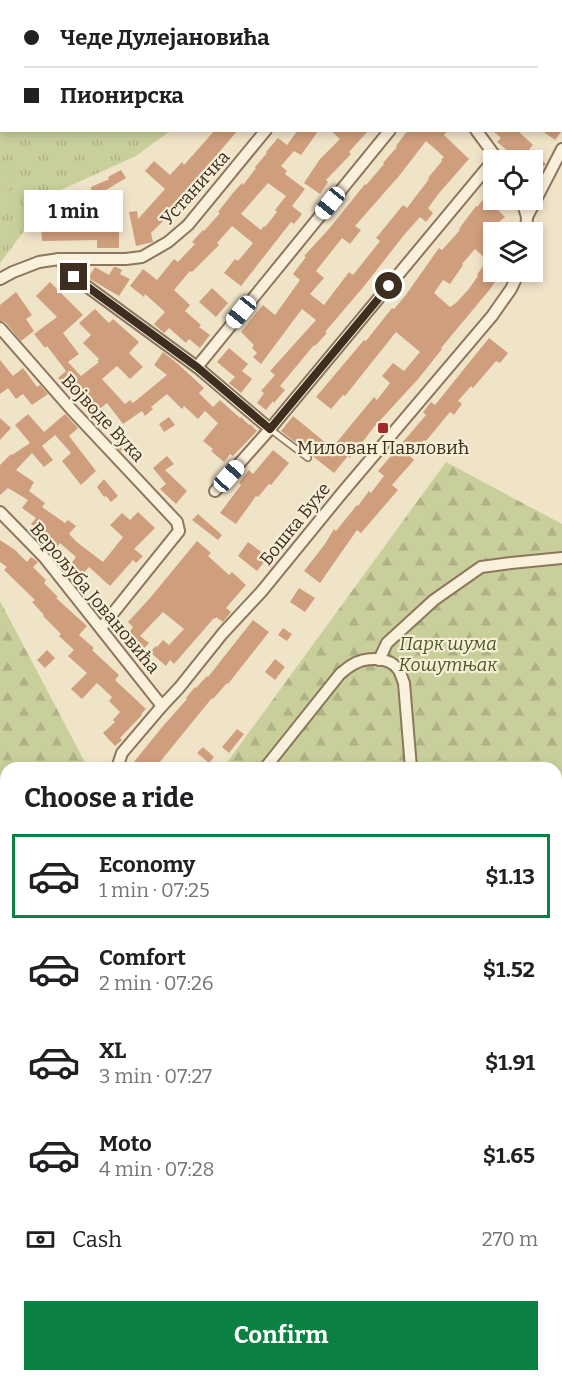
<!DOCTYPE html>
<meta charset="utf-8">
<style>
:root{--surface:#fff;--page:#f6f6f6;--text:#202124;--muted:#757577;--line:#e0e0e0;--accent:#0b8043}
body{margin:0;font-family:Bitter,serif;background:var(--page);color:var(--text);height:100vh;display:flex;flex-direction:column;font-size:22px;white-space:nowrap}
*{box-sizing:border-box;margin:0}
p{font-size:20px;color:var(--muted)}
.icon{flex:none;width:33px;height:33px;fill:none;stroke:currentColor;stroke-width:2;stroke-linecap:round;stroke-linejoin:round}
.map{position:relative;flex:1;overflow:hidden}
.sheet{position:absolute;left:0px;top:762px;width:562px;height:620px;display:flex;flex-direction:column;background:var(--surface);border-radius:18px 18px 0 0;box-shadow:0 3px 9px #0003}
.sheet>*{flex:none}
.banner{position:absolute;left:0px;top:0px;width:562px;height:132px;box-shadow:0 3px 9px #0003;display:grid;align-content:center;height:132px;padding:0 24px;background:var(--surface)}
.fabs{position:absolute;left:483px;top:150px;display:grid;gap:12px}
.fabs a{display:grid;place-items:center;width:60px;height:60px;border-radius:0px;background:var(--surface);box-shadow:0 3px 9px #0003;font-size:30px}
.end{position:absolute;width:27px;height:27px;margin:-14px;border:8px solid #3d2e20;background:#fff;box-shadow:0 0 0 3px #fff}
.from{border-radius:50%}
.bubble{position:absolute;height:42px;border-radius:0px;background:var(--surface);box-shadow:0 3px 9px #0003;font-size:20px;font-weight:700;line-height:42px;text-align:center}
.car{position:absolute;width:18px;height:36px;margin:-18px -9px;border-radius:8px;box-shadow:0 0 4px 2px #0007;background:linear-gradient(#fff 24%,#345 0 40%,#fff 0 76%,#345 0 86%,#fff 0)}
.banner b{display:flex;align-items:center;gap:21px;height:57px;font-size:22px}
.banner b+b{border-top:2px solid var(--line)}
.banner i{width:15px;height:15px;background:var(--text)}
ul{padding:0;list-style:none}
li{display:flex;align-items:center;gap:18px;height:84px;margin:0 12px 9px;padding:0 12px;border:3px solid transparent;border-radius:0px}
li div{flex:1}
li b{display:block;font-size:22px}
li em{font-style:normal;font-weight:700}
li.selected{border-color:var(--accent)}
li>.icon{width:54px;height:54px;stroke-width:1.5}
h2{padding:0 24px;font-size:27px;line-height:72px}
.pay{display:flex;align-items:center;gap:15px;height:66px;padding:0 24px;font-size:22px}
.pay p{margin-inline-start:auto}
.primary-button{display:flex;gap:12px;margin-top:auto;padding:12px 24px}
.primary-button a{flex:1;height:69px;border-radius:0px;background:var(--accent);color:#fff;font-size:24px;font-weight:700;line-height:69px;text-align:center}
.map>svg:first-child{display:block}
</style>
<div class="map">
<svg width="562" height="1381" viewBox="0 0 562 1381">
<defs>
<pattern id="forest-firs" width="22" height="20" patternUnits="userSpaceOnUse" patternTransform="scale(1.5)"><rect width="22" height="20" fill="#c9cf9b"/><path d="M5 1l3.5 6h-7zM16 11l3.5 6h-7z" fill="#aeb285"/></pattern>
<pattern id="park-tufts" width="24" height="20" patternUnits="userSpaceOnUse" patternTransform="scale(1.5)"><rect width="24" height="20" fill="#c9cf9b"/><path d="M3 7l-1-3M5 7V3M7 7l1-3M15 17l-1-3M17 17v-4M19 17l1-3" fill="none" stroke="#aeb285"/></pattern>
</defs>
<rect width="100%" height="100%" fill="#f0e4c8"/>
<path fill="url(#forest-firs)" d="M446,462L562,524V1381H0V601L88,768H6V1376H556V768H223Z"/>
<path fill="url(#park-tufts)" d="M0,0H282V2H2V130L170,131L136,156L52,194L0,263Z"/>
<g fill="#c9cf9b">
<path d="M2,164L16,185L0,195V166Z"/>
<path d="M6,1037V1144L0,1145V1038Z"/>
</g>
<g fill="#cf9f7d" fill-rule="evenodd">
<path d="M215,130H238L198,177L186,192L187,193L162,220L163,221L151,233L153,242L136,246L129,212L137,211L138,219L165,189L145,171L154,161L170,175L182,162L184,165Z"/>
<path d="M298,130H319L301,155L294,151L281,166L287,171L285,174L305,189L292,206L302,214L294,224L291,222L241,286L224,273L235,259L238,261L253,243L232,226L217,243L219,245L192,272L190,271L174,290L190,305L185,311L201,325L199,327L210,335L200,348L189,339L186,343L169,328L164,333L154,324L165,312L145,294L144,297L130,286L143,269L157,280L174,259L178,262L195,244L192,242L203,230L204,231L220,213L218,212L232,194L242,183L243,185L256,168L255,167L267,153L266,152L278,138L287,145ZM268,183L286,196L275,210L277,212L265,227L264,226L261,230L241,214Z"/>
<path d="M330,130H369L349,152L351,154L326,180L328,182L320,194L304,183L320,159L340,139Z"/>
<path d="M408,130H448L444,135L469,159L440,192L428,208L433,213L426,222L420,217L404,235L365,285L325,332L327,333L315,346L314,345L280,386L285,390L274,403L273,401L266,410L257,403L264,393L261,391L275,375L270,371L316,320L302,309L261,364L253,357L257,353L252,348L254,345L241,332L263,305L275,315L300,280L293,274L306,257L304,256L328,230L365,184L366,185L384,164L383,163L397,147L396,146ZM426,141L444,157L441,160L442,161L428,178L429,179L407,208L403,205L376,238L380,241L353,275L349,272L324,305L310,294L324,278L316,271L342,238L350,244L361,230L355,226L399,176Z"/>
<path d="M492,130H517L533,145L529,149L546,164L532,179V160H519L497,142L501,138Z"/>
<path d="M541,130H562V131L555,140Z"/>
<path d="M121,170L126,178L101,193L104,212L111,211L112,215L119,214V248H97V240L42,241L41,224L58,223V210H61V207L70,206V199L92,198L91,187L109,179L108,177Z"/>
<path d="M487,195L499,205L496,208L505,217L499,222L500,224L510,232H494V272H497L500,274L491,288L441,348L442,349L419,378L374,427L350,458L348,456L334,473L281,431L293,416L332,448L374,397L377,400L390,383L382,376L393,363L404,371L420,352L396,332L345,396L343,395L331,409L316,397L364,340L366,341L392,308L394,309L405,296L439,248L442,250L460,230L459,229L476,206L477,207ZM475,249L487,260L477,275L478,276L468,290L456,303L450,307L434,293L443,280L450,284L463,265L462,264Z"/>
<path d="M95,267L109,275L114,267H116L122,270L120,274L130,279L119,296L88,278Z"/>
<path d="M50,282L83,315L63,333L79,354L68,362L81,376L99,362L97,361L99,359L83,343L91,335L79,323L95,309L109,323L113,319L139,342L129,353L143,367L130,379L117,366L102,379L125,404L130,400L133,403L167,375L154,365L163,352L178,364L204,388L199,393L213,407L220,400L240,418L241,417L249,425L250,424L257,431L233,456L230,454L224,462L211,451L213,449L203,441L218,423L205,411L198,419L184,406L182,409L167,394L151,407L153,409L145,416L142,411L123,424L107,403L92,415L67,384L65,386L58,378L66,371L47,346L45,348L34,334L57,317L36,296Z"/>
<path d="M212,288L228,303L216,317L199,302Z"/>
<path d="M16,292L32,315L26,319L34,331L21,341L5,322L0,321V305Z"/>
<path d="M489,338L508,353L500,363L496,361L473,388L471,386L458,401L462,404L454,415L450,412L426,441L424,440L410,456L414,460L392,485L398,490L361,533L357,530L320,583L304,571L325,544L334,529L336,531L357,505L358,506L369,491L371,493L384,476L378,471L426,415L423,412L431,402L435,405Z"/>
<path d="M229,348L248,364L242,371L252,379L241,393L229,383L235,377L217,362Z"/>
<path d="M0,360L13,376L23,368L37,387L40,385L48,394L32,405L23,394L16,399L8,388L0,394Z"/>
<path d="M28,414L44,432L65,414L78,428L69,436L96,471L81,485L62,461L71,453L55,435L42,446L53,460L44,467L32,453L16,470L34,482L29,491L45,503L42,507L65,523L68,520L76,526L69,534L78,543L103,562L123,537L110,525L122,513L130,520L138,512L155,528L134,549L143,556L136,563L133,560L110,586L89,567L83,574L70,565L76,557L60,543L57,547L45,536L46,535L31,524L36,518L22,508L28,500L8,488L0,495V465L11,454L12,455L30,443L15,425Z"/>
<path d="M169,417L175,425L164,432L159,424Z"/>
<path d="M0,418L11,428L0,440Z"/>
<path d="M123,436L130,444L121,451L114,444Z"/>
<path d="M273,450L289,463L271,485L269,484L258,497L256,496L236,524L220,513L241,485L239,483L249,470L253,474Z"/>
<path d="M167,456L174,464L165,470L187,491L176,504L160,489L166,484L153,468Z"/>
<path d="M104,479L118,496L111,502L106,496L104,497L97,487Z"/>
<path d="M198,514L222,535L218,540L192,520Z"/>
<path d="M0,540L15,550L27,562L31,557L38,562L33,567L46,580L44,583L58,597L56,598L87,626L79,635L94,648L92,650L119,675L115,680L146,709L141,714L142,715L120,738L122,740L115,746L103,733L115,722L113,720L120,712L109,701L112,697L97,683L82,699L71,689L87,673L68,656L74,650L59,636L61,634L43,616L44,615L32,602L35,600L4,570L7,567L0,562Z"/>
<path d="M197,541L211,553L208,556L229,575L232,572L246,585L226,608L231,612L223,622L216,617L215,619L214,618L174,664L170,660L166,666L150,652L156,646L157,647L163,640L169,645L184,629L163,612L140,636L149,643L139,654L123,640L133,627L128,622L150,598Z"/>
<path d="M248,542L268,557L257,571L238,556Z"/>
<path d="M299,588L315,598L305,612L290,602Z"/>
<path d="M253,620L269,632L228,684L227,683L213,699L212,698L155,768H129L163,726L187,699L186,698L195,687L196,688L207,676L208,677Z"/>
<path d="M283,628L292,634L287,641L278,635Z"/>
<path d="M47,650L55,658L45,668L37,660Z"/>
<path d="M275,659L285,667L275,680L265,672Z"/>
<path d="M237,729L244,734L229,753L222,747Z"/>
<path d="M203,747L214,757L209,763L197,753Z"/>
</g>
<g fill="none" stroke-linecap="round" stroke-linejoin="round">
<g stroke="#8d765c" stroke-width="8">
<path id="lane" d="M270,429L308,458"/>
</g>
<g stroke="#8d765c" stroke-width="14">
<g id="street">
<path d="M367,0L368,2"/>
<path d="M500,0L501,2"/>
<path d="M561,35H562"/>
<path d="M476,130L498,160"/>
<path d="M522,200L527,217L526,232"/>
<path d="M527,217L562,149"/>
<path d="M59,259L74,277L197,367L270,429"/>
<path d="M0,279L13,272L39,262L59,259H126L142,257L168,242L188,225L266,130"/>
<path d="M0,328L71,409L177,522L179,531L101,628"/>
<path d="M197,367L390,130"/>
<path d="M215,491L270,429L496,157"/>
<path d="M0,512L44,557L162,706"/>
<path d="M379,660L387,643L434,600L481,567L511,563L562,558"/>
<path d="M117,768L122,753L162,706L179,688L223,633L262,591L342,493L492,316L511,289L519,272"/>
<path d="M265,768L340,674C344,671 348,667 352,665C365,657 388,656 398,669C401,673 402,679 404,683L411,768"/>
<path d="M556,1010L562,1013"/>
</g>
</g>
<use href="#lane" stroke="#faf1dc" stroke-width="5"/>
<use href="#street" stroke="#faf1dc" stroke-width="10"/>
</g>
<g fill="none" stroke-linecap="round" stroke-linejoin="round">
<path stroke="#3d2e20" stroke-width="8" d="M74,277L197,367L270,429L389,286"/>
</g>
<rect fill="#9e2a2b" stroke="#f7eed8" stroke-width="2" x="377" y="422" width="12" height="12" rx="3"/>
<g text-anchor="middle" stroke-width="4.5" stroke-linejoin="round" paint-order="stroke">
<g font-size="18" fill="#3d2e20" stroke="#f7eed8">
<text transform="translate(195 188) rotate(-48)" y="6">Устаничка</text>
<text transform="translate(103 418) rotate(47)" y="6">Војводе Вука</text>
<text transform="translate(295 524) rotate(-51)" y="6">Бошка Бухе</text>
<text transform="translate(95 598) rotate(50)" y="6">Верољуба Јовановића</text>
</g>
<g font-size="18" fill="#3d2e20" stroke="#f7eed8">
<text x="383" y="454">Милован Павловић</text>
</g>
<g font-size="18" font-style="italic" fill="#4d5a26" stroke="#f7eed8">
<text x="448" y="650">Парк шума<tspan x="448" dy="21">Кошутњак</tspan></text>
</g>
</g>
</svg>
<div class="fabs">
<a><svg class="icon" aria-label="locate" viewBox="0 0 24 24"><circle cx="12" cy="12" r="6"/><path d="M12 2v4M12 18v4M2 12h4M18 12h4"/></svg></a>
<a><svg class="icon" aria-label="layers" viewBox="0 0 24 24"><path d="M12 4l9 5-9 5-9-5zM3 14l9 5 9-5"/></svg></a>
</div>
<i class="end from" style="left:389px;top:286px"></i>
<i class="end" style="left:74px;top:277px"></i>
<div class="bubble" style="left:24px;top:190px;width:99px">1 min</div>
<i class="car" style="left:330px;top:203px;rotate:219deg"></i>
<i class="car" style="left:241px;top:312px;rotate:219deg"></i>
<i class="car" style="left:229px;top:476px;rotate:42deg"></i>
<div class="banner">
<b><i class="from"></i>Чеде Дулејановића</b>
<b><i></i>Пионирска</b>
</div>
<section class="sheet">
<h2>Choose a ride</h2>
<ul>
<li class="selected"><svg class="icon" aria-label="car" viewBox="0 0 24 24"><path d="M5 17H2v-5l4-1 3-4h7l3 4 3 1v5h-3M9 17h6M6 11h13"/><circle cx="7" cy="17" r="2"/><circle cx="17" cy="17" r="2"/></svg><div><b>Economy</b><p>1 min · 07:25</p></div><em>$1.13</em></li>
<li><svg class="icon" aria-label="car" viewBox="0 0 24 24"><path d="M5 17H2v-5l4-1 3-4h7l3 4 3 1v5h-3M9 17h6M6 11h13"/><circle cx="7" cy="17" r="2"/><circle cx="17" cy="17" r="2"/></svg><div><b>Comfort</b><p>2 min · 07:26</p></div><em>$1.52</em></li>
<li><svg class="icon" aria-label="car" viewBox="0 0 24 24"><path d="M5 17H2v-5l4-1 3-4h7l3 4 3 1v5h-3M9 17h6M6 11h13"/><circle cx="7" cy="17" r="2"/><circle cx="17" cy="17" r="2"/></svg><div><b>XL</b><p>3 min · 07:27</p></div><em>$1.91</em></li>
<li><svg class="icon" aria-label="car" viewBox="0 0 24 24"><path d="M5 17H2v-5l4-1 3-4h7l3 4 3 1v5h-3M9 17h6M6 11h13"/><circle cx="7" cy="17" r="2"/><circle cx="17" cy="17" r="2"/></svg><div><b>Moto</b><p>4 min · 07:28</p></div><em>$1.65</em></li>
</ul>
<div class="pay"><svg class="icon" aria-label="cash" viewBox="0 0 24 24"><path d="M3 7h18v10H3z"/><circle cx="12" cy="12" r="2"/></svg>Cash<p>270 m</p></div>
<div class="primary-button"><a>Confirm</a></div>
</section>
</div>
